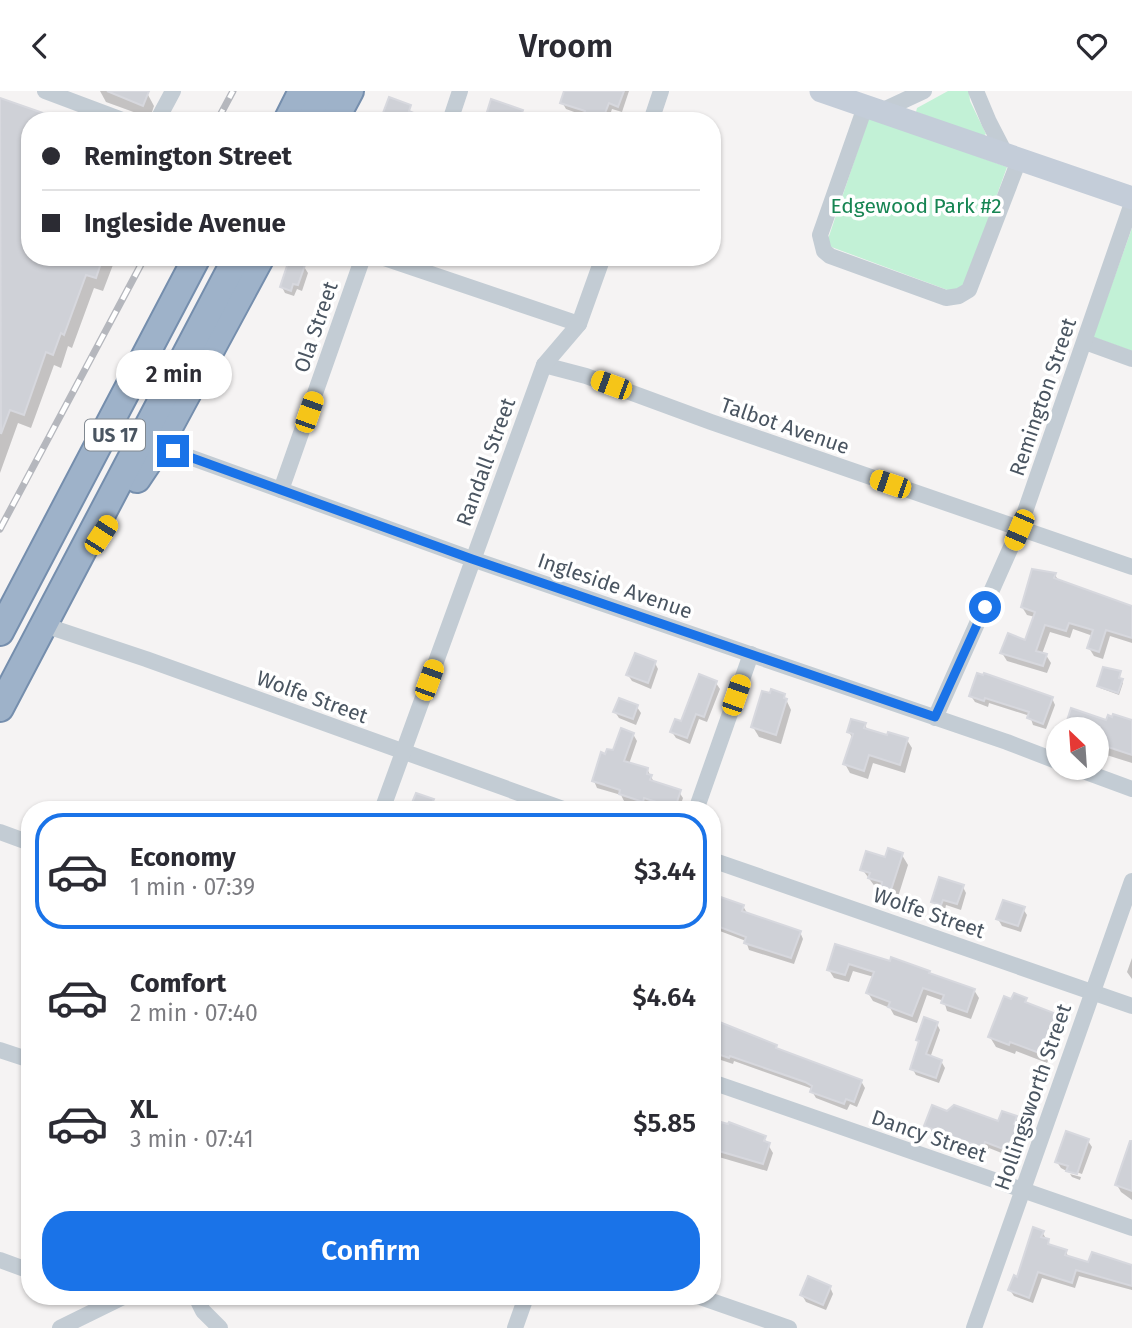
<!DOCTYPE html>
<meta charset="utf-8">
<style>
:root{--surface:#fff;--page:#f2f2f3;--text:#2b2b33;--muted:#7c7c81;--line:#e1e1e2;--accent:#1a73e8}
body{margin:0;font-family:"Fira Sans",sans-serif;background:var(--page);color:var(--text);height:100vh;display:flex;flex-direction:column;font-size:26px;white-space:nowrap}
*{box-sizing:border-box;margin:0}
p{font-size:23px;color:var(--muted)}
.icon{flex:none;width:38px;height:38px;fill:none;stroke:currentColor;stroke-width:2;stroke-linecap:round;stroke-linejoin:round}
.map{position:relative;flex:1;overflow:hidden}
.panel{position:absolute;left:21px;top:710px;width:700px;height:504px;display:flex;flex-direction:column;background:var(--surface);border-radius:28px;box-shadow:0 2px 5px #0004}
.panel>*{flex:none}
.guide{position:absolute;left:21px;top:21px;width:700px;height:154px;border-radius:28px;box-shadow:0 2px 5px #0004;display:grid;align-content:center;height:154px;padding:0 21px;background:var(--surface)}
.needle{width:46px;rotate:335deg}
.tools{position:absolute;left:1046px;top:626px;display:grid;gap:14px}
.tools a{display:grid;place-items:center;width:63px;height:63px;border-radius:50%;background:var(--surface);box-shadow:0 2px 5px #0004;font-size:35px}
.end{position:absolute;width:32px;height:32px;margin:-16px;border:9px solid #1a73e8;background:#fff;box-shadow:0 0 0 4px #fff}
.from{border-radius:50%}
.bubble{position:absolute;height:49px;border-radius:24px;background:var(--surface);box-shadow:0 2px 5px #0004;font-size:23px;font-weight:600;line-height:49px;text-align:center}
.car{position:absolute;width:21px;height:42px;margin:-21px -10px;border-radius:9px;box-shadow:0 0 5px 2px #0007;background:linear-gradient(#f5c518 24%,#345 0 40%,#f5c518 0 76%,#345 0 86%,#f5c518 0)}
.guide b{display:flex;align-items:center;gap:24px;height:66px;font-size:26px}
.guide b+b{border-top:2px solid var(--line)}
.guide i{width:18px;height:18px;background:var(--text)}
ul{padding:12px 0 0;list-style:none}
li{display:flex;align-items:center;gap:21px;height:116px;margin:0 14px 10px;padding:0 7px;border:4px solid transparent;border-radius:28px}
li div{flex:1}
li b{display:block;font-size:26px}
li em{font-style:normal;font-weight:600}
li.selected{border-color:var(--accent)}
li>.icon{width:63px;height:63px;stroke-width:1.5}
.action{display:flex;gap:14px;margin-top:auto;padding:14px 21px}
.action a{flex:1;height:80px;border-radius:28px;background:var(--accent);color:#fff;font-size:28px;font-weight:600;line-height:80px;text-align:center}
header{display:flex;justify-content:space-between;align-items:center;height:91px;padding:0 21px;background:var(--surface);font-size:32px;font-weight:600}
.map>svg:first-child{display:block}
</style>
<header><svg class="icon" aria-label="back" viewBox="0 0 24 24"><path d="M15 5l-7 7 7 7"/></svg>Vroom<svg class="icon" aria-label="heart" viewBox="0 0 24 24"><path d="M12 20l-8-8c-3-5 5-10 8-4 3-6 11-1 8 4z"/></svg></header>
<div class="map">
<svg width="1132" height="1237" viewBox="0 0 1132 1237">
<rect width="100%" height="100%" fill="#f5f3f3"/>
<g fill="#c2f1d6">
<path d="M948,0H969L970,10L986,43L983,45L916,21L917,17Z"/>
<path d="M869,26L1007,76L961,204L826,154Z"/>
<path d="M1132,137V260L1093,246Z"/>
</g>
<g fill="#0003">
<path d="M100,0H142L147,2L154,15L150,27L106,11Z"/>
<path d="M566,0H629L622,21L612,18L608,30H583L585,25L566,18L562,11Z"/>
<path d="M0,8L60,30H30V166H116L103,200L94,197L72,257L68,255L61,277L54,274L31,337L18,332L0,382Z"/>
<path d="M521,20L525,27L524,30H495L489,21Z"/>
<path d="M301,171L308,182L302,200L297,198L294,205L285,202L282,196Z"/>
<path d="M1055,484L1059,490L1132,517V552L1110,545L1103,568L1094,565L1089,557L1093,545L1073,538L1070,547L1050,541L1042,563L1046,564L1051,572L1047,582L1007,570L1002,562L1026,551L1035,526L1027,524L1022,516Z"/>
<path d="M655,572L658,578L651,598L632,590L628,584Z"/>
<path d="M1120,582V589L1123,592L1119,604L1100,597L1099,595Z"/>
<path d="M716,592L720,598L707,631L699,628L690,653L676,647L672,641Z"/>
<path d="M784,604L791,619L781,653L759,646L753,636Z"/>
<path d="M971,605L1052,607L1055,614L1046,638L1033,634L1030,625L989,612L988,616L975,611Z"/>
<path d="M637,616L641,622L636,634L619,627L615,621Z"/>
<path d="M1113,628L1132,631V672L1097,661V639Z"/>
<path d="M865,634L868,640L907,649L912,657L905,682L873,672L868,688L850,682L845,673L853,648L849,641Z"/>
<path d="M633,643L637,650L629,673L647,678L655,693L679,701L683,707L679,719H669L648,712L647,716L624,710L621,704L597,697L594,690L607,665L614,661Z"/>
<path d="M417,704L432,710L436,716L435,719H411Z"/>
<path d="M902,764L908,774L897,809L888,806L885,800L876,797L862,778Z"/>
<path d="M963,796L966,802L961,819L946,814L945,819L936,817L933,810Z"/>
<path d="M712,805L743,815L747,822L800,841L803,848L794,873L749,859L746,850L712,837Z"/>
<path d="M1023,818L1027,824L1021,841L1002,835L998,828Z"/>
<path d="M836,856L929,881L930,884L974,899L979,907L971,928L947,920L944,910L927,904L917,932L894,924L890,917L873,910L868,902L874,886L853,880L849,891L834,887L829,879Z"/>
<path d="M1132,867V888L1127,881Z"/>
<path d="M1025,909L1029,915L1058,925L1064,936L1047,972L1016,960L1015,963L996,956L990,946L1012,910Z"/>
<path d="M712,923L715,931L776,956L778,960L861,990L865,997L857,1016L850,1013L847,1019L816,1007L810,997L734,970L733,973L712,966Z"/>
<path d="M937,933L940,939L930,967L941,970L945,977L939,992L916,984L912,977L920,953L918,949Z"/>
<path d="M948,1022L999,1032L1016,1027L1023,1044L1014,1067L989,1057L986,1063L929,1042L926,1035Z"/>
<path d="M712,1028L764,1047L773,1062L767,1080L712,1064Z"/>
<path d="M1088,1050L1092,1056L1082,1083L1070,1079V1082L1061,1077L1057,1071Z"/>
<path d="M1132,1070V1109L1121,1101L1117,1094Z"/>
<path d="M1070,1083L1081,1086L1080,1089L1072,1086Z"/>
<path d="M1042,1141L1052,1157L1066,1161L1069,1167L1089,1174L1132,1176V1199L1079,1185L1075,1197L1042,1187L1033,1212L1014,1205L1010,1199Z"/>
<path d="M830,1196L833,1203L826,1219L806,1211L802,1204Z"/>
</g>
<g fill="#cfd1d7" stroke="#d7d8de" stroke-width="2">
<path d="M107,0H149L143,15Z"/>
<path d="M564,0H624L618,16L609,12L602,30H582L585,20L560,12Z"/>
<path d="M389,6L411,14L409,20L432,30H380Z"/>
<path d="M0,7L60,28L30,30V166H103L96,187L86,184L64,244L61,242L53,264L46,261L24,324L10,319L1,343Z"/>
<path d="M491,8L523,19L519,30H501L490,26L491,23L487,21Z"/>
<path d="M290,166L303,169L301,173L305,174L298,194L293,193L291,200L280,196Z"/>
<path d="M1032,478L1056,482L1054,487L1132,515V547L1106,539L1099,561L1087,557L1093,539L1069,532L1066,540L1045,534L1036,560L1047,563L1043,575L1000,562L1008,542L1025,549L1035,521L1021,516Z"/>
<path d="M635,562L656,570L648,592L626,584Z"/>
<path d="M1103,576L1121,580L1119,587L1123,588L1118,602L1097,595Z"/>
<path d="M977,582L983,584L984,582L1053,606L1043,633L1027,627L1029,621L985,607L984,610L969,605Z"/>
<path d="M699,583L717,590L704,626L696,623L687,647L670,641L675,628L681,630Z"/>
<path d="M771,598L785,603L784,607L787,608L776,644L751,636L762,600L770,602Z"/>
<path d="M619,607L638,614L633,628L613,621Z"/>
<path d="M1071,617L1106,629L1108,624L1112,626L1113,623L1132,629V664L1108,656L1106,659L1097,656V639H1064Z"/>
<path d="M851,628L866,632L864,637L887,644L888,641L908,647L900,674L869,664L864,680L843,673L853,643L847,641Z"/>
<path d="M621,637L634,642L624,670L648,677L647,683L652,684L650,689L681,699L675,717L644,707L643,711L619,703L620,699L592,690L601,661L605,663L607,658L613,659Z"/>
<path d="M416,702L434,708L429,719H409Z"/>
<path d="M888,757L903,762L891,799L881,796L882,791L868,787L870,782L860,779L866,760L885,766Z"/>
<path d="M939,786L964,794L957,813L943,809L941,814L931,811Z"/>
<path d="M712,803L744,814L742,820L801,840L791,867L744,852L746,846L712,833Z"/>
<path d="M1003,809L1025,816L1018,835L996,828Z"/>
<path d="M835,853L890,870L891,866L930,880L929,882L975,898L967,921L941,912L944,904L923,897L912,925L888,916L890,911L866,902L874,881L849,873L845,884L827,879Z"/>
<path d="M1014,902L1027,907L1025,911L1059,924L1042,963L1010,951L1009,954L988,946L1004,905L1011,908Z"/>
<path d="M924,926L938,931L926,963L942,969L936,987L910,978L919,950L916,949Z"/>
<path d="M712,928L777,954L776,957L862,989L854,1011L846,1008L844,1013L810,1001L812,995L805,991L730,965L729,967L712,961Z"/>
<path d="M932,1014L947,1020L954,1014L998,1030L1002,1020L1017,1025L1014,1033L1020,1036L1011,1061L985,1051L983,1057L924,1035Z"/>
<path d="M721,1031L728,1033L729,1031L766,1045L764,1050L770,1052L763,1073L712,1058Z"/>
<path d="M1066,1040L1089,1048L1077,1083L1066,1080L1068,1075L1055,1071Z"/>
<path d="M1130,1050H1132V1100L1115,1094Z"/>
<path d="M1033,1136L1044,1140L1041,1146L1049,1148L1048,1153L1067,1159L1065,1164L1088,1171L1092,1161L1132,1174V1195L1076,1179L1072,1192L1038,1181L1029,1207L1008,1199L1014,1184L1017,1186Z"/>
<path d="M808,1185L831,1195L823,1214L800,1204Z"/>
</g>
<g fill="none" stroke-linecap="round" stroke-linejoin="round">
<g stroke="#758ead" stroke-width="30">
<g id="trunk">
<path d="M287,30L302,0"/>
<path d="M310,30L326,0"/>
<path d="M334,30L350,0"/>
<path d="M137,388L159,355L261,166"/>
<path d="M0,541L197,166"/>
<path d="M0,617L237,166"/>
</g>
</g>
<g stroke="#c3ccd4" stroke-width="16">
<path d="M45,0L125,30"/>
<path d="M976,0L989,31L1006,64"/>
<path d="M865,16L820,144L824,160L830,165L946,207L959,205L969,199L1019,69"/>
<path d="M879,21L924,0"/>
<path d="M157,30L173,0"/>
<path d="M450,30L460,0"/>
<path d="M651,30L661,0"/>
<path d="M381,166L579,233"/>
<path d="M1085,251L1132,268"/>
<path d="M544,274L586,285L711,331L1132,476"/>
<path d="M159,355L472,468L1007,651L1059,671"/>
<path d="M281,399L363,166"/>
<path d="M44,534L146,568L566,719"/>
<path d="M935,627L1019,438L1132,112"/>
<path d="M1075,677L1132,698"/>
<path d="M382,719L544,274L579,233L603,166"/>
<path d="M696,719L751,563"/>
<path d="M0,741L30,752"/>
<path d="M712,769L1132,915"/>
<path d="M0,959L30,969"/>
<path d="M712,991L1132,1137"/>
<path d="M0,1169L30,1180"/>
<path d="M196,1206L203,1220L220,1237"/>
<path d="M700,1206L789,1237"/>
<path d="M60,1237L123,1206"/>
<path d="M515,1237L526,1206"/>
<path d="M974,1237L1132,790"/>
</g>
<path stroke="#c4cdd9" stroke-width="23" d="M821,0L1132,107"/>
<use href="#trunk" stroke="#9eb2c9" stroke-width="26"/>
<g stroke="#b5b7bd" stroke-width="7">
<g id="rail">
<path d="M217,30L233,0"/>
<path d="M0,438L145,166"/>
</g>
</g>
<use href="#rail" stroke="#fff" stroke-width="4.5" stroke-dasharray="13" stroke-linecap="butt"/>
</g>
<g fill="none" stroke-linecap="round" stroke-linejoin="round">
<path stroke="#1a73e8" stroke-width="9" d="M173,360L472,468L935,626L985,516"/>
</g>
<g text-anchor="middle" stroke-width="7" stroke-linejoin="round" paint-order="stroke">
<rect fill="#fff" stroke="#808890" stroke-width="2" x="85" y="328.5" width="60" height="31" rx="5"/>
<g font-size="19" font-weight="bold" fill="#4a5561">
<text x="115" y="351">US 17</text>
</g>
<g font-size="21" fill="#178553" stroke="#fff">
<text x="916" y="122">Edgewood Park #2</text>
</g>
<g font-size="21" fill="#4a5561" stroke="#fff">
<text transform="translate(316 236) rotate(-71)" y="7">Ola Street</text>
<text transform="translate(1043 306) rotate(-71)" y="7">Remington Street</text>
<text transform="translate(785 335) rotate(19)" y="7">Talbot Avenue</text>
<text transform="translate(486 371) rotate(-70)" y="7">Randall Street</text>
<text transform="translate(615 495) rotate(19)" y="7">Ingleside Avenue</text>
<text transform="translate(312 606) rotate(20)" y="7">Wolfe Street</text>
<text transform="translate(929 822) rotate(19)" y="7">Wolfe Street</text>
<text transform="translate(1033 1006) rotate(-71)" y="7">Hollingsworth Street</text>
<text transform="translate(929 1045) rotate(19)" y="7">Dancy Street</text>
</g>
</g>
</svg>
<div class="tools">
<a><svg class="needle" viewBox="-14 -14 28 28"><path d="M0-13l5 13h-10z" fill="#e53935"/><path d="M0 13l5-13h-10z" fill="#7c7c81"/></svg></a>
</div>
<i class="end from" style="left:985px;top:516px"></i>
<i class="end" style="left:173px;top:360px"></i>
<div class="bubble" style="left:116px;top:259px;width:116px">2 min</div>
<i class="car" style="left:611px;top:294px;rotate:290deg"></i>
<i class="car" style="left:309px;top:321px;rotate:19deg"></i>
<i class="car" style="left:890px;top:393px;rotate:289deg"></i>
<i class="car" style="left:1019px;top:439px;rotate:203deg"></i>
<i class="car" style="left:101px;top:444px;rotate:33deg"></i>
<i class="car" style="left:429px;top:589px;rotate:20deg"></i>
<i class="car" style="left:736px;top:604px;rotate:19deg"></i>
<div class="guide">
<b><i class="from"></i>Remington Street</b>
<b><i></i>Ingleside Avenue</b>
</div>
<section class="panel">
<ul>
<li class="selected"><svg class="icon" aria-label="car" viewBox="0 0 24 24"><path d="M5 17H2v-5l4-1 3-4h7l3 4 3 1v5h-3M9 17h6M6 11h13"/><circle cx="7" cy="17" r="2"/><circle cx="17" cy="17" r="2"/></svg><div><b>Economy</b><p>1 min · 07:39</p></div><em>$3.44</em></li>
<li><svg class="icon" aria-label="car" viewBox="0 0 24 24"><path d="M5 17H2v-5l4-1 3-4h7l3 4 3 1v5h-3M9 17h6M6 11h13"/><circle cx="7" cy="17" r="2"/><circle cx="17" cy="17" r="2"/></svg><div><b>Comfort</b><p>2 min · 07:40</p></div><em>$4.64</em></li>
<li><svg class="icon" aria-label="car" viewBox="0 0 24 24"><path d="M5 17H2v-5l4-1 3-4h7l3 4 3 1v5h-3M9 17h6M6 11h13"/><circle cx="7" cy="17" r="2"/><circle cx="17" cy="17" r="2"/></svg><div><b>XL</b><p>3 min · 07:41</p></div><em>$5.85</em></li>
</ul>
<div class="action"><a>Confirm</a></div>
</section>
</div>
